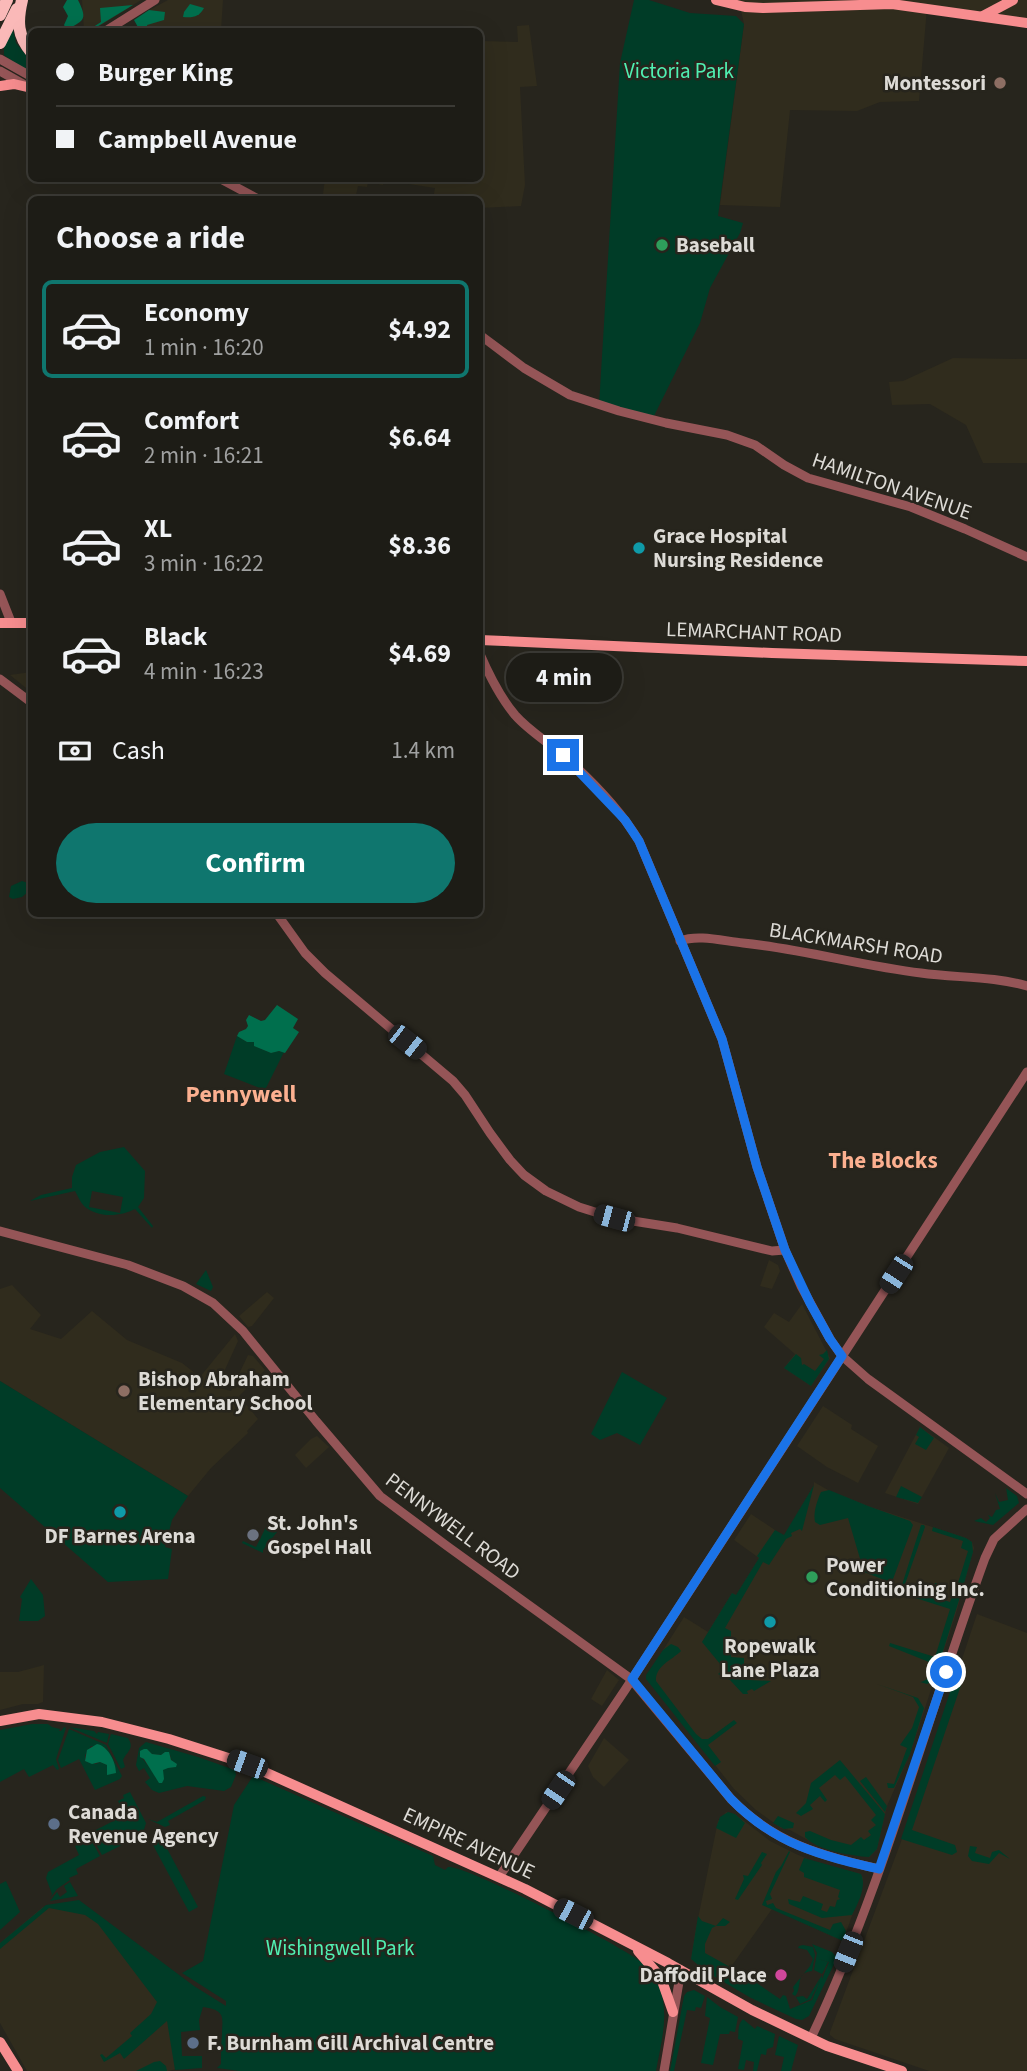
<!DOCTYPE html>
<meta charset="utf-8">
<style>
:root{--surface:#1d1c16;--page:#25251f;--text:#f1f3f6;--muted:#a0a1a1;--line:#3b3a35;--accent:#0f766e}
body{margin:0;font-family:"Source Sans 3",sans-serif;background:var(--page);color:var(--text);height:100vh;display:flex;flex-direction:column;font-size:26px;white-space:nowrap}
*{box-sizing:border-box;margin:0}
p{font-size:23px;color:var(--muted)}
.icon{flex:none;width:38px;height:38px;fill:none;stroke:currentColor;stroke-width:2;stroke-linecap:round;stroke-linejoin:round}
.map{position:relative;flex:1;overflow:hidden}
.drawer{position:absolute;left:28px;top:196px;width:455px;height:721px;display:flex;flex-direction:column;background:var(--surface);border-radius:10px;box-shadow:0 7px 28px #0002,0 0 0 2px var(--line)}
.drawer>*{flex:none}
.banner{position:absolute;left:28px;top:28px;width:455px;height:154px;border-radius:10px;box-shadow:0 7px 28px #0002,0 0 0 2px var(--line);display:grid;align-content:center;height:154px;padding:0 28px;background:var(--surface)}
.end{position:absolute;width:32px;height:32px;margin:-16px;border:9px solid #1a73e8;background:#fff;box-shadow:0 0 0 4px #fff}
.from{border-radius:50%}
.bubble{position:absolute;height:49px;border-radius:24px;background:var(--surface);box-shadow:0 7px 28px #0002,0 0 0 2px var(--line);font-size:23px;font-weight:700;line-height:49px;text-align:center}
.car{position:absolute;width:21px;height:42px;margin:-21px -10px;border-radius:9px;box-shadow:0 0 5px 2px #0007;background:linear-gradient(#222 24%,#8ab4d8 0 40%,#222 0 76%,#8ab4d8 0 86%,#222 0)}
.banner b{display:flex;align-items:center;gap:24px;height:66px;font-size:26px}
.banner b+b{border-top:2px solid var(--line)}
.banner i{width:18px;height:18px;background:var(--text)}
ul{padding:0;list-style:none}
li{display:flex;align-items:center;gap:21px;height:98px;margin:0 14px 10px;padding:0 14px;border:4px solid transparent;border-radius:10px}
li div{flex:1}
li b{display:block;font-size:26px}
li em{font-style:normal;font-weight:700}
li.on{border-color:var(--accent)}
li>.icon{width:63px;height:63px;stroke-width:1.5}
h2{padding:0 28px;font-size:32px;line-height:84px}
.pay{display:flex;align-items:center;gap:18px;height:77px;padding:0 28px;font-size:26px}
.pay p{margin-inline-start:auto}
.cta{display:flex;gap:14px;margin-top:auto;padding:14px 28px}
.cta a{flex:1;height:80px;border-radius:42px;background:var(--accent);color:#fff;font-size:28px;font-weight:700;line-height:80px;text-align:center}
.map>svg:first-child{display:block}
</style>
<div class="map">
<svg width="1027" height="2071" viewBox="0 0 1027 2071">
<rect width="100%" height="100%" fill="#27251d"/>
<g fill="#302c1d">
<path d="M82,0H141L90,32L84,31Z"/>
<path d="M168,0H223L221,31H148L144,13Z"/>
<path d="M716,0H1027V23L927,8L919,101L880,102L857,111L790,110L780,207L720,205L744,24L740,6Z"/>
<path d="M529,25L537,86L520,87L525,185L521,206L480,208V200L433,199L435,188L402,183L403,179L480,178L481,96L480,41L518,42L517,26Z"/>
<path d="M325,179V178L384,179L383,185L368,182L367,187L358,186L355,200L323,194Z"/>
<path d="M953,358L1027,359V463H983L966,425L930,404L892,405L889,382L903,381Z"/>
<path d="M31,672V692L10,675Z"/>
<path d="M769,1260L778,1265L780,1271L772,1289L760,1286Z"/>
<path d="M12,1285L41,1315L30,1329L61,1339L92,1311L127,1340L182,1363L200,1377L235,1334L238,1341L223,1374L220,1381L213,1386L231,1391L248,1355L253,1356L265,1370L239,1396L258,1419L247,1431L248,1433L211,1468L188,1496L0,1381V1289Z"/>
<path d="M267,1292L274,1298L252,1326L248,1327L239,1316Z"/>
<path d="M802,1304L830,1358L811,1386L784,1368L795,1354L764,1327L774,1313L789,1322Z"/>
<path d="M823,1406L852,1425L851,1429L878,1446L858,1483L827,1467L797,1446Z"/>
<path d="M920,1427L949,1448L918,1504L885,1493Z"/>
<path d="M317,1436L329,1447L306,1468L295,1455L311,1439Z"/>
<path d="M814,1482L828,1490L868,1506L966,1538L972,1542L974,1548L956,1613L910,1754L887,1806L877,1849L869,1857L844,1853L815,1844L790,1830L781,1828L756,1810L734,1789L646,1677L684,1617L708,1632L732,1593L736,1595L743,1584L759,1558L734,1540L751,1514L784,1536L814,1485Z"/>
<path d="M977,1614L1027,1633V2071H929L835,2039L830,2035V2032L902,1839Z"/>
<path d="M44,1665L43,1702L38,1704H23L0,1710V1672H18Z"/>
<path d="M607,1670L619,1680L602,1706L591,1699Z"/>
<path d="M604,1738L629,1760L604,1787L593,1777L588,1766Z"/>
<path d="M726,1812L735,1814L770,1841L796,1854L815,1862L861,1874L863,1878V1885L843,1941L772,1909L721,1981L698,1967L697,1964L691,1959L695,1933L718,1821Z"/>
<path d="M43,1907L87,1912L193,1988L176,2016L177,2069L168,2071H27L0,2023V1943Z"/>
</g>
<g fill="#003c27" fill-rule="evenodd">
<path d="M634,0H649L690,13L736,16L744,24L718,216L743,223L740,233L710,288L700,323L652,420L599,405L620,63Z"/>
<path d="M13,30L16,43L31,61V74L4,55V46Z"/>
<path d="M22,881L28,883L29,891L22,897L13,899L9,897L11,886Z"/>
<path d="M237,1036L247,1042H254L255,1046L271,1053L277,1051L284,1052L265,1090L224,1074Z"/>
<path d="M124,1147L145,1171L144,1198L138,1207L153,1226L152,1228L135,1209C120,1217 97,1218 84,1206C80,1202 78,1196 75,1191L30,1201L41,1195L72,1188V1177L76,1165L100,1152ZM92,1191L123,1197L120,1213L89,1207Z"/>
<path d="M206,1270L213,1287L211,1291L196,1284Z"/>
<path d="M827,1350L829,1359L811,1386L784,1368L796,1354L801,1358L802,1365L804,1364L815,1371L824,1359L819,1355L823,1354Z"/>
<path d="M622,1372L667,1398L640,1445L617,1433L600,1440L591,1434Z"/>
<path d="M0,1381L188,1496L172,1520L165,1547L172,1549L168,1579L108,1582L0,1488Z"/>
<path d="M920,1427L934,1438L926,1450L915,1444L919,1437L916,1435Z"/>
<path d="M814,1485L802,1531L800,1529L791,1533L792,1536L786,1539L769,1565L763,1562L725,1628L731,1631V1657L744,1658V1677L730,1676L702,1642L732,1593L736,1595L759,1558L757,1556L775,1530L784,1535Z"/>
<path d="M901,1486L922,1497L918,1503L896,1497Z"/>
<path d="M1006,1488L1017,1496L1019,1503L993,1525L974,1521L981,1518L986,1522L990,1518L988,1515L992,1517L996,1510L1000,1509L995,1493L999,1502L1008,1500Z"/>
<path d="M829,1490L868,1506L910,1521L913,1525L889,1590H884L887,1581L864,1572L848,1518L820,1525L815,1522C813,1513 817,1501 821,1492Z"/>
<path d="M267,1525L277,1532L263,1550V1553L242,1543L243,1541L256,1547Z"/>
<path d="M921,1525H924L925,1527L903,1590L930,1598L935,1583H938L934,1597L950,1602L953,1594L960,1597L934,1680L927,1684L920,1682C929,1681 934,1671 929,1662L889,1646L890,1643L935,1657L950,1609L903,1594L900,1591Z"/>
<path d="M933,1527L966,1538L972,1542L973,1552L963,1587L959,1586L958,1583L968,1551L961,1548L963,1541L932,1531Z"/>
<path d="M31,1579L43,1595L45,1616L38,1621H19L22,1599L20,1597Z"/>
<path d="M671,1644L678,1647L681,1651C672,1660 655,1666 656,1681L696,1734L702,1739H708L734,1720L737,1723L708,1745L721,1762L715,1766L646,1679V1675L663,1650Z"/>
<path d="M722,1671L731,1679L771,1681L754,1691L752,1689L747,1691L748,1694H743L730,1680L718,1674Z"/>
<path d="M953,1683L961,1685L912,1830L955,1845L957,1852L952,1855L901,1839Z"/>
<path d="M877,1684L918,1698L924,1708L910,1754L894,1788H888L887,1783L894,1784L907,1748L900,1745L912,1728L919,1707L913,1697Z"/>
<path d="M32,1724H48L52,1727L60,1729L59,1731H61L64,1727L66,1728L56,1759L59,1769L57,1770L53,1765L29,1777L24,1769L0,1782V1730Z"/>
<path d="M69,1727L94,1731L97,1734L98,1732L109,1734L107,1743Z"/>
<path d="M69,1729L106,1745L122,1776L120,1779L95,1790L79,1759L61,1768L58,1760ZM91,1746L105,1747L115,1764L108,1768L107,1765L100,1762L96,1764L85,1761V1755Z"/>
<path d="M111,1734L128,1738C135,1749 127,1751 123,1760L125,1767L121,1769L108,1744Z"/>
<path d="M146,1742L198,1757L235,1770L236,1775L231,1787L224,1791L187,1786L159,1793L152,1790L145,1782L150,1778L144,1768L139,1771L136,1765L139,1748ZM144,1749H147L152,1754L161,1755L165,1752L170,1755L172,1761L177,1764L175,1767L165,1768L156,1779L155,1775L139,1754Z"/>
<path d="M840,1760L885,1814L877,1849L869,1857C852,1856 816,1850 805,1837V1832L810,1831L831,1840L851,1845L861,1837L864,1840L871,1835L868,1831L876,1825L871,1820L876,1815L845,1776L840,1780L835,1775L819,1788L827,1800L825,1802L820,1796L810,1805L813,1809L801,1816L796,1813L806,1803L811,1783Z"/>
<path d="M253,1776L433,1856L435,1865L445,1870L448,1867C465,1864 621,1946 640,1961C648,1968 655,1977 659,1987C670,2014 661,2043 656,2071H240L217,2068L221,2064C221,2054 221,2044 222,2034C222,2019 227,2010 203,2007L199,2020L200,2030L181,2032L182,2056H202V2068L175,2070L167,2021L124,2059L120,2053L104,2062L100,2055L102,2054L106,2058L132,2036L130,2033L151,2014L157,2002L98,1924L85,1915L49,1908L0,1949V1943L46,1905L79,1900L194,1986L226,2006V2001L182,1973L203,1961L234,1805Z"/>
<path d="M866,1777L887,1806L885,1812L860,1781Z"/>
<path d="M130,1792L146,1823L141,1840L134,1843L132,1840L102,1855L90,1833L125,1815L118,1801L124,1798L123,1795Z"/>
<path d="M203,1796L206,1797L205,1800L168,1821L170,1825L165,1827L148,1819L157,1822Z"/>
<path d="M728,1812L735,1814L745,1823L736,1838L716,1828L720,1817Z"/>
<path d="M778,1816L794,1823L793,1828L784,1829L773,1823Z"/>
<path d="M90,1838L100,1856L76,1869L78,1874L69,1878L70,1880L57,1889L50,1898L52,1894L46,1878L48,1872L79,1855L75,1846Z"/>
<path d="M162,1839L198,1907L189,1912L153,1845V1843Z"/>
<path d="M970,1846L977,1847L975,1853L990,1858L992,1852L999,1850L1010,1859L999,1853L989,1864L972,1861L968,1856Z"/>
<path d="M789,1851L790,1852L770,1894L772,1899L766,1901L767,1905L773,1903L776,1908L830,1930L833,1924L841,1922L846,1931L843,1941L762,1905L776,1872L781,1866Z"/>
<path d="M762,1852L767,1854L761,1863L762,1865L738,1900L735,1899L744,1879L743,1875L748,1876Z"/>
<path d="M804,1858L861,1874C867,1886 858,1904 852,1915L822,1918L789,1904L788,1899L800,1902L803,1896L823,1904L821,1910L827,1912L830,1906L835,1907L837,1900L840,1899L838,1897L840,1890L804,1877V1873L799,1870Z"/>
<path d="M6,1881L20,1912L0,1930V1884Z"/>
<path d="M70,1882L78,1896L50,1901L57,1892L60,1897L67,1892L64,1886Z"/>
<path d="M698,1916L702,1921L716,1926L723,1918L730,1922L725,1926H716L712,1928L705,1944V1953L748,1977L780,1999L783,1995L786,1996L790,2009L812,2000L820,1980L811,1999L800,2004L796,1997L803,1996L807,1999L822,1975V1979L829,1962L818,1959L828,1962L822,1974L814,1970L817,1953L812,1944L832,1952L837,1958L809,2016L802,2020L796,2019L751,1998L698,1967L697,1964L691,1959Z"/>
<path d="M803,1945L813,1947L815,1955L812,1971C794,1973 803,1988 795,1996L792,1994L794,1991L793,1987L810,1966L813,1959L807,1950L798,1948L799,1946Z"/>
<path d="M694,1990L705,1996L701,2008L696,2007L695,2011L687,2010L674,2071H670L684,1996L687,1992Z"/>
<path d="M707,1997L720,2007L738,2017L735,2032L730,2031L729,2034H720L713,2065L701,2063L710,2018L705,2016Z"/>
<path d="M743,2019L755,2029L757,2026L775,2034L773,2047L767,2049L766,2055L761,2054L757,2071H753L754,2062L746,2060L744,2070L738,2069L743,2041L738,2039C739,2032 737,2025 743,2019Z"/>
<path d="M779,2036L798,2045L791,2071H781L784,2057L775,2055Z"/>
<path d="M160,2061L166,2066L167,2071H136L154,2062Z"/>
</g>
<g fill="#006f4d">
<path d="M67,0H78C89,22 82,20 67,30L64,25L68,16L63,7Z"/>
<path d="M190,4L204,8C199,17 193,18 183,17L184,12Z"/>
<path d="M133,5L90,31H87L101,22L100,8Z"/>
<path d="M149,10L165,12L164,20L147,25L148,31H136L139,29L134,20Z"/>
<path d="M277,1005L298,1019L293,1028L299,1032L285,1053L279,1051L271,1053L254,1046V1042H247L237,1036L239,1032L246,1029L248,1026L246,1020L249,1015L261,1021L265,1020Z"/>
<path d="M97,1744C108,1746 116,1762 116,1773L107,1775V1765L100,1762L92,1764L85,1761L87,1750Z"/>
<path d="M144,1749H147L152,1754L161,1755L165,1752H169L171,1760L177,1764L176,1767L168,1768L163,1770L164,1779L162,1783H159L144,1759L140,1757V1751Z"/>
</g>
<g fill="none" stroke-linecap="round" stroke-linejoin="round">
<g stroke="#955557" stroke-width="9">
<path d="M104,32L155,0"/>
<path d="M0,59L32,77"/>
<path d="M0,71L23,84"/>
<path d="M219,178L260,200"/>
<path d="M480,335L524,368L570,395L619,411L666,423L727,435L755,445L784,465L808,478L911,507L965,529L1027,557"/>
<path d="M0,594L11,622"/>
<path d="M480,654C489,675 500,697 515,715C529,731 548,742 564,756C590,779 621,811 639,841L722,1039L757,1167L785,1250L801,1286L830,1339L842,1356L868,1379L1027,1494"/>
<path d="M0,679L32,703"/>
<path d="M277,914L305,953L325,973L453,1081L465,1095L490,1133L510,1160L524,1175L546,1191L579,1207L614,1218L677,1228L772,1251L785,1250"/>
<path d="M680,941C698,934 723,941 743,943C803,949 862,966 921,973C956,978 993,976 1027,986"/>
<path d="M0,1231L128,1265L183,1286L213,1303L243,1331L316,1421L380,1496L447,1546L631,1679L731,1799C775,1844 820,1855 879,1869"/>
<path d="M499,1877L625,1690L1027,1072"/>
<path d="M811,2038C884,1884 927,1717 985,1558L994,1539L1027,1509"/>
<path d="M664,2071L681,1970"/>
</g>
<g stroke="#f78d8f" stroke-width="10">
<path d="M716,0L745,7L763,8L892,4L1027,23"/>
<path d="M983,16L1013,0"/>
<path d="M0,86L14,84L27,87"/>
<path d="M0,623H32"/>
<path d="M480,640L772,653L1027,661"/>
<path d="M0,1721L39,1714L102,1722L169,1739L247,1764L525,1889L668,1963L752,2010L827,2046L902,2071"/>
<path d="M638,1951L661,1978L673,2012"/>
<path d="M0,2042L18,2071"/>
</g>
<g stroke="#fab9b8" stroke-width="12">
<path d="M22,0C17,21 17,36 32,53"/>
<path d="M0,15L7,0"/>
<path d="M0,43L17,9"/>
</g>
</g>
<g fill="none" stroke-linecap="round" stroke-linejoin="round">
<path stroke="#1a73e8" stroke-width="9" d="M563,755L625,820L639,841L722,1039L757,1167L785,1250L810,1303L830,1339L842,1356L632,1679L731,1799C776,1845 819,1855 879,1869L946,1672"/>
</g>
<g fill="#8d6e63" stroke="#27251d" stroke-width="2.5">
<circle cx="1000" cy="83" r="7"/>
<circle cx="124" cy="1391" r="7"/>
</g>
<g fill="#2e9e5b" stroke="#27251d" stroke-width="2.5">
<circle cx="662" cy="245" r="7"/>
<circle cx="812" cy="1577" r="7"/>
</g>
<g fill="#0f9aa8" stroke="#27251d" stroke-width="2.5">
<circle cx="639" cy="548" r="7"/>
<circle cx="120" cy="1512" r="7"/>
<circle cx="770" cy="1622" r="7"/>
</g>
<circle fill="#6b7280" stroke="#27251d" stroke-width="2.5" cx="253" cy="1535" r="7"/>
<g fill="#5c6f8a" stroke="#27251d" stroke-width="2.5">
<circle cx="54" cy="1824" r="7"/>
<circle cx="193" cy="2043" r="7"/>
</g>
<circle fill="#d1479c" stroke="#27251d" stroke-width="2.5" cx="781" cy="1975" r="7"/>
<g text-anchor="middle" stroke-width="5" stroke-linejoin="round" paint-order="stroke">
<g font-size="21" fill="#50f0b2" stroke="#27251d">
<text x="679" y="78">Victoria Park</text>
<text x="340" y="1955">Wishingwell Park</text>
</g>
<g font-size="21" font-weight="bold" fill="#dddbd6" stroke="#27251d" text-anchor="start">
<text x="986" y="90" text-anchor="end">Montessori</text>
<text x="676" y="252">Baseball</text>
<text x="653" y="543">Grace Hospital<tspan x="653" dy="24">Nursing Residence</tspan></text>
<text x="138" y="1386">Bishop Abraham<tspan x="138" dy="24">Elementary School</tspan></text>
<text x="267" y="1530">St. John's<tspan x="267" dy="24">Gospel Hall</tspan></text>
<text x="120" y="1543" text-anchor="middle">DF Barnes Arena</text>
<text x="826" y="1572">Power<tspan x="826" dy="24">Conditioning Inc.</tspan></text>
<text x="770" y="1653" text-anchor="middle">Ropewalk<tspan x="770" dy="24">Lane Plaza</tspan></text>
<text x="68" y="1819">Canada<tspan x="68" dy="24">Revenue Agency</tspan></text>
<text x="767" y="1982" text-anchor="end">Daffodil Place</text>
<text x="207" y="2050">F. Burnham Gill Archival Centre</text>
</g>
<g font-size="21" fill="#dddbd6" stroke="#27251d">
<text transform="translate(892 486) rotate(19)" y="7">HAMILTON AVENUE</text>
<text transform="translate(754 632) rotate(2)" y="7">LEMARCHANT ROAD</text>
<text transform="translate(856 943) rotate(9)" y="7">BLACKMARSH ROAD</text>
<text transform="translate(453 1526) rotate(37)" y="7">PENNYWELL ROAD</text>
<text transform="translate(469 1843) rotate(25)" y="7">EMPIRE AVENUE</text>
</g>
<g font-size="23" font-weight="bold" fill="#fcb090" stroke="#27251d">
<text x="883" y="1168">The Blocks</text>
</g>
<g font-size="24" font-weight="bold" fill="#fcb090" stroke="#27251d">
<text x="241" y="1102">Pennywell</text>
</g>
</g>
</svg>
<i class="end from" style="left:946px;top:1672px"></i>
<i class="end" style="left:563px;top:755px"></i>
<div class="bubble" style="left:506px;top:653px;width:116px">4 min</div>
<i class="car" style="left:407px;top:1042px;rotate:128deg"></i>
<i class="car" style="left:614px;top:1218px;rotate:285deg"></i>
<i class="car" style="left:896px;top:1274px;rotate:213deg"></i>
<i class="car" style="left:247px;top:1764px;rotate:290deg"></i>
<i class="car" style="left:558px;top:1790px;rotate:214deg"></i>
<i class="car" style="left:573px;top:1914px;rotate:297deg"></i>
<i class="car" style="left:848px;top:1952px;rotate:202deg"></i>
<div class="banner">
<b><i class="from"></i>Burger King</b>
<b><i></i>Campbell Avenue</b>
</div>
<section class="drawer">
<h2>Choose a ride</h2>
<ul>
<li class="on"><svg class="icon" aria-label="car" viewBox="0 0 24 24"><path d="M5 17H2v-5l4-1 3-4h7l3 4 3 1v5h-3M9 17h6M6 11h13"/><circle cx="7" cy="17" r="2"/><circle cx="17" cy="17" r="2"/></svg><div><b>Economy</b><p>1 min · 16:20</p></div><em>$4.92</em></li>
<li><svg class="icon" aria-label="car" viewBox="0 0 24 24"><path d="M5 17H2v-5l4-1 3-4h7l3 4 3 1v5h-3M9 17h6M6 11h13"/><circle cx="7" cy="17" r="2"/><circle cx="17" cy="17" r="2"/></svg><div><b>Comfort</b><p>2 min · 16:21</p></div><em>$6.64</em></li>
<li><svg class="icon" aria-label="car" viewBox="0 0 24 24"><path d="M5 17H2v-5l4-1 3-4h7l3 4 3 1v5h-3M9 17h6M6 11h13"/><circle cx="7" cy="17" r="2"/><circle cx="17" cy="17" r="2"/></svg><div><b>XL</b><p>3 min · 16:22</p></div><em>$8.36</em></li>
<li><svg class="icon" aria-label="car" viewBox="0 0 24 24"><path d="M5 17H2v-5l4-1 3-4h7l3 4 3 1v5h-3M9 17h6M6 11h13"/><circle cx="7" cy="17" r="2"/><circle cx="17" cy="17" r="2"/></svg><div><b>Black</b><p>4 min · 16:23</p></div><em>$4.69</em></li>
</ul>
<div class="pay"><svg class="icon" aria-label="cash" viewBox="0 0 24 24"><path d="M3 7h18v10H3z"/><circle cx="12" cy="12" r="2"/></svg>Cash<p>1.4 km</p></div>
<div class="cta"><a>Confirm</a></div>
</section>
</div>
